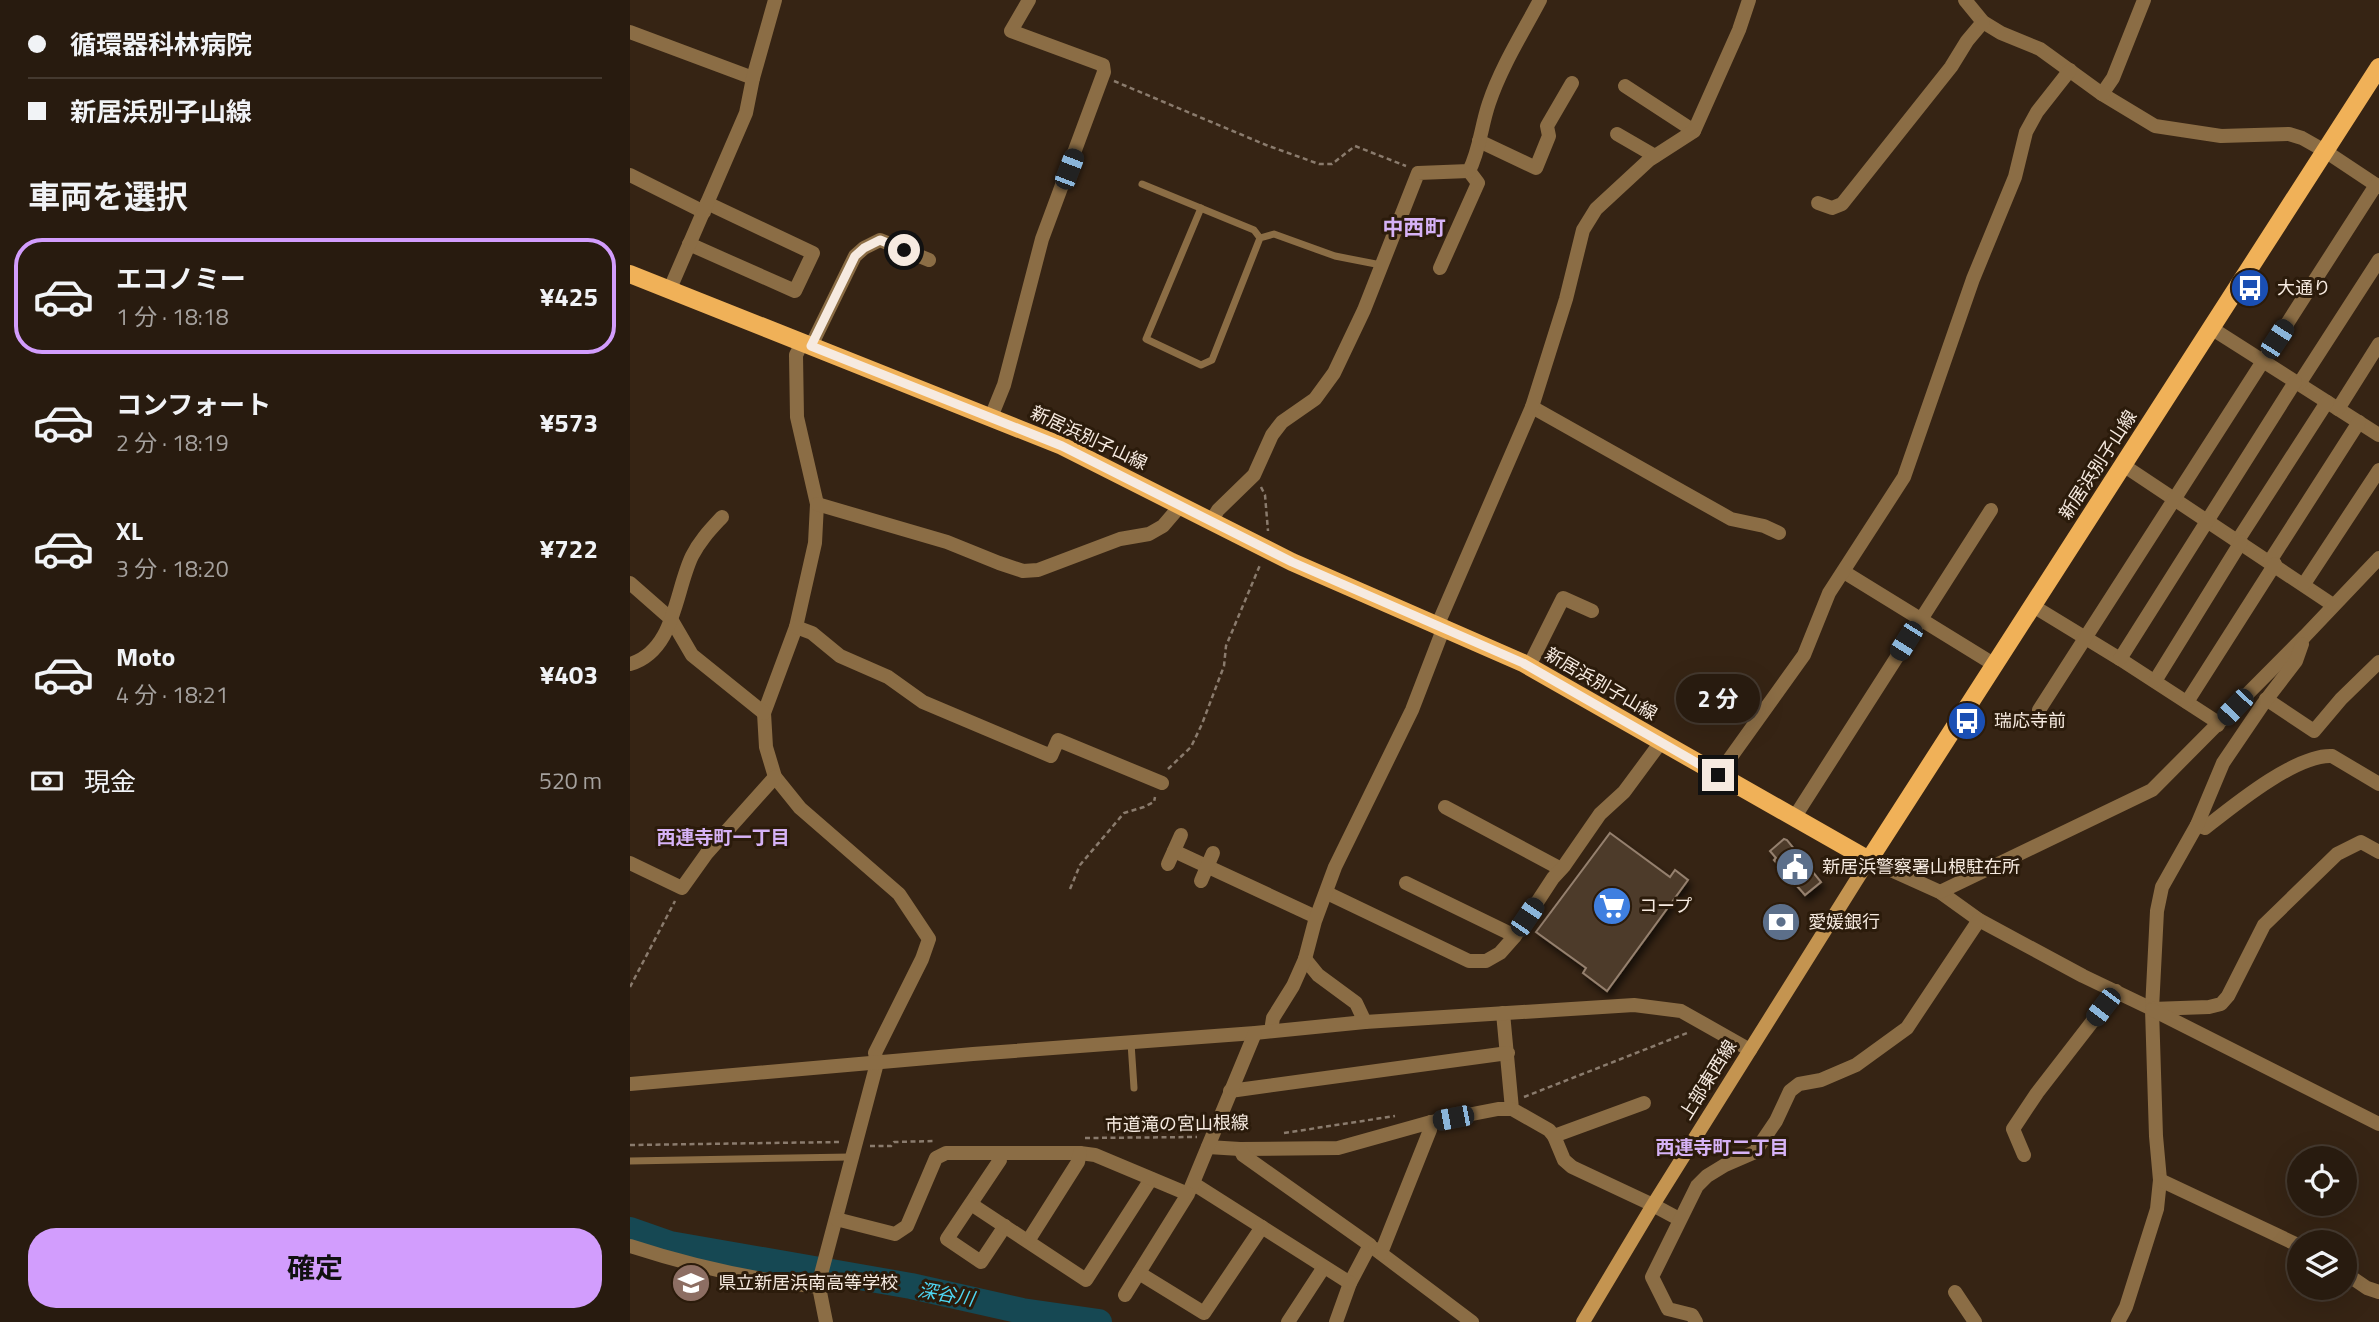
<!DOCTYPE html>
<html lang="ja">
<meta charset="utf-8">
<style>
:root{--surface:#281b0f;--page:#34281d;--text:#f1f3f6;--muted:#a5a19e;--line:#44392f;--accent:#d29dfd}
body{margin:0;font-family:"Titillium Web","Noto Sans JP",sans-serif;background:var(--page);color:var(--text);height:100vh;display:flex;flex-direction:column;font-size:26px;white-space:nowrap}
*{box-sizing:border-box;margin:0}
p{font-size:23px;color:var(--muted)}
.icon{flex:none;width:38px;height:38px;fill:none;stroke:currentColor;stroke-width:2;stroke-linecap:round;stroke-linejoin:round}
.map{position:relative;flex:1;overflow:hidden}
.details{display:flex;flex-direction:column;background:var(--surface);width:630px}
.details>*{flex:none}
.top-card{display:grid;align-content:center;height:154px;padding:0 28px;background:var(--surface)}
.fabs{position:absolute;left:1657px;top:1146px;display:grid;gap:14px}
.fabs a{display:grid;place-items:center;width:70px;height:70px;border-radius:50%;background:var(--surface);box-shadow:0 7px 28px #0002,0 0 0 2px var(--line);font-size:35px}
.end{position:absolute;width:32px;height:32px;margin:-16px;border:9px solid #f6eae0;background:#111;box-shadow:0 0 0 4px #111}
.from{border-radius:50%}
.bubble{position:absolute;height:49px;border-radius:24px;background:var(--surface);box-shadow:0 7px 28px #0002,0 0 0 2px var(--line);font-size:23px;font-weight:700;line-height:49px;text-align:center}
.car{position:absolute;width:21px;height:42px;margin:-21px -10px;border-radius:9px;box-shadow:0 0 5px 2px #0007;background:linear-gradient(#222 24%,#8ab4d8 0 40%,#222 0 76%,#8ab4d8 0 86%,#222 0)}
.top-card b{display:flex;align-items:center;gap:24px;height:66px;font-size:26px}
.top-card b+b{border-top:2px solid var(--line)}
.top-card i{width:18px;height:18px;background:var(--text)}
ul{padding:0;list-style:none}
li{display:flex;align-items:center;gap:21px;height:116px;margin:0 14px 10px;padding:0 14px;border:4px solid transparent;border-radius:28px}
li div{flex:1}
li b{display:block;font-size:26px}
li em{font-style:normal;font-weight:700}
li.on{border-color:var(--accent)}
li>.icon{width:63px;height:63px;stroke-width:1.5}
h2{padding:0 28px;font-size:32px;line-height:84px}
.pay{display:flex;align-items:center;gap:18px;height:77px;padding:0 28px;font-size:26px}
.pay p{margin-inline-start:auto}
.action{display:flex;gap:14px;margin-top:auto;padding:14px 28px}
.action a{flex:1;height:80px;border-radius:28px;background:var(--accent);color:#111;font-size:28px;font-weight:700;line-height:80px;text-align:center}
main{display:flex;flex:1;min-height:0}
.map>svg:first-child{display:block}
</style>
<main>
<section class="details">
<div class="top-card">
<b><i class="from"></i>循環器科林病院</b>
<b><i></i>新居浜別子山線</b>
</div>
<h2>車両を選択</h2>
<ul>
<li class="on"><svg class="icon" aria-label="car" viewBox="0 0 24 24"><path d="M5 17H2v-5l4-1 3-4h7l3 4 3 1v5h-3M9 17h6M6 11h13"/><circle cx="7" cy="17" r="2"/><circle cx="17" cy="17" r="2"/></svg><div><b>エコノミー</b><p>1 分 · 18:18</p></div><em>¥425</em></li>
<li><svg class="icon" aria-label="car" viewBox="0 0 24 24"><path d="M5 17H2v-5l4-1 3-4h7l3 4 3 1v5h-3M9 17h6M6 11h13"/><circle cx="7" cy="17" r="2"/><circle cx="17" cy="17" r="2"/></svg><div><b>コンフォート</b><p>2 分 · 18:19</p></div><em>¥573</em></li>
<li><svg class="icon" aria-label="car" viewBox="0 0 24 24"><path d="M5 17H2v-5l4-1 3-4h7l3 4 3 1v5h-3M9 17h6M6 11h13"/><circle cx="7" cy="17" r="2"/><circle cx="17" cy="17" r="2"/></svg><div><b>XL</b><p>3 分 · 18:20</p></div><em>¥722</em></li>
<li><svg class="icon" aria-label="car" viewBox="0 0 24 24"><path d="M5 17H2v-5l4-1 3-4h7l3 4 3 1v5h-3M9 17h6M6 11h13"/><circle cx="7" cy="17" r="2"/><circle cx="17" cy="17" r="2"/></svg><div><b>Moto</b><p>4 分 · 18:21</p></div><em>¥403</em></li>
</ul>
<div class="pay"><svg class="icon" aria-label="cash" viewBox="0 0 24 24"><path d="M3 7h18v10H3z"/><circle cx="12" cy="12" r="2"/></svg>現金<p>520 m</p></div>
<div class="action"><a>確定</a></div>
</section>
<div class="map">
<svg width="1749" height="1322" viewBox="0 0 1749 1322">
<defs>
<filter id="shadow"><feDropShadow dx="3" dy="5.5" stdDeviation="3.5" flood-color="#0009"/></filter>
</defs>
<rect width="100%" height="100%" fill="#362414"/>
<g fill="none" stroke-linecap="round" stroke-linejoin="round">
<path stroke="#164853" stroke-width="26" d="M0,1230L40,1244L281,1286L392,1311L469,1322"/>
</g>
<g fill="#4d3b2a" stroke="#95806e" stroke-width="2" filter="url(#shadow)">
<path d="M980,833L1040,877L1045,870L1058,880L977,991L953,973L956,968L906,932Z"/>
<path d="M1154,839L1157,840L1191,882L1175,895L1144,860L1146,858L1140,851Z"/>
</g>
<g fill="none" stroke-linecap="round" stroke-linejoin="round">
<g stroke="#8a7b6d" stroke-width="2.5" stroke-dasharray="5 3.5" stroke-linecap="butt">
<path d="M484,81L636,145L689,164H702L725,146L776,166"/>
<path d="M631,487L635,495L638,531"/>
<path d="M538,769L561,747L572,724L594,666L596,646L630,565"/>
<path d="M440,889L450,865L494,813L514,807L524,802L525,797"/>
<path d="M0,987L45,901"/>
<path d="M894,1097L1057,1033"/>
<path d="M654,1133L765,1116"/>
<path d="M455,1138L567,1137"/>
<path d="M0,1145L210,1142"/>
<path d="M240,1146H261L264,1142L305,1141"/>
</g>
<g stroke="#8b6d45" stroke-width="7">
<path d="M512,184L624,230L630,238"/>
<path d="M571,208L516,339L571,365L582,360L630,238L644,234L705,256L751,265"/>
<path d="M501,1043L504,1088"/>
<path d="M0,1161L220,1157"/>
</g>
<g stroke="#8b6d45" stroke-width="14">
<path d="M1335,0L1353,22L1371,33L1410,49L1472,94L1525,126L1591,136L1659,134L1672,138L1695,151L1746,185"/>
<path d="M0,32L123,78"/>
<path d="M995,86L1064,131"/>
<path d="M1472,94L1483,78L1514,0"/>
<path d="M987,134L1025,156"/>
<path d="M849,141L906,168L919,136L917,126L942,83"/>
<path d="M0,175L74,212"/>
<path d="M1188,203L1202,208L1212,204L1321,67L1337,41L1353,22"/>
<path d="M59,244L165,291L183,253L77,203"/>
<path d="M810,268L848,183L839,171"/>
<path d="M39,291L116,113L123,78L145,0"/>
<path d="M1581,328L1749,435"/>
<path d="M172,343L166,355L167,417L187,504L185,543L166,627L134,713L136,747L145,777L170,808L269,894L299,939L292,959L245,1053L247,1063L190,1278L189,1287L196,1322"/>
<path d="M181,346L225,256L234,248L250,240L299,260"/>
<path d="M1669,384L1749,260"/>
<path d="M902,407L1101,519L1134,526L1149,533"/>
<path d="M1708,409L1749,344"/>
<path d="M361,417L374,385L412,239L474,72L473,65L381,31L399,0"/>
<path d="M1493,465L1703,605"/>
<path d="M187,504L317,542L369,563L393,571L408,570L490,539L519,534L533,526L551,505"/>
<path d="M582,520L588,510L624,475L642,435L652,422L685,399L704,373L734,310L788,173L839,171C850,150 851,126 859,103C871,67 892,34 910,0"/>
<path d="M1608,540L1697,402"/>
<path d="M1640,561L1729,422"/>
<path d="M1214,572L1365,665"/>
<path d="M0,583L41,619L62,655L134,713"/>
<path d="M1674,584L1749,470"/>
<path d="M1403,606L1490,659L1584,720L1588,725"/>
<path d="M808,624L902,407L936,299L953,230L966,209L1019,160L1064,131L1109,30L1119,0"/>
<path d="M166,627L182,633L210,656L258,677L293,702L421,756L428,740L532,783"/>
<path d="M1490,659L1665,382"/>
<path d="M0,664C45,651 45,591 62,556C70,540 81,529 92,517"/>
<path d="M899,666L933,598L962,611"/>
<path d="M1525,681L1611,542"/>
<path d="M1636,699L1684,731L1711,699L1749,662"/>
<path d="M1557,702L1645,564"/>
<path d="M1409,710L1746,185L1749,187"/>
<path d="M1088,775L1174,655L1199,593L1274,477L1343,279L1385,177L1396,132L1407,112L1440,70"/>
<path d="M815,807L931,869"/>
<path d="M1164,818L1361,510"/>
<path d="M1567,825L1575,828C1603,806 1666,754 1702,756L1749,784"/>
<path d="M544,851L686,917"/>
<path d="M1239,860L1310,892L1349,920L1453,976L1522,1009L1526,1136L1530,1180L1527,1209L1496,1307L1488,1322"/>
<path d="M0,863L52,888L77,853L145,777"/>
<path d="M538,864L551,835"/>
<path d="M571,881L583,853"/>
<path d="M776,883L885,936"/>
<path d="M1310,892L1522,790L1675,636L1749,558"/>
<path d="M697,893L839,961H856L870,953L885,936L923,878L934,866L970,814L994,792L1031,742"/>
<path d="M675,959L688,975L726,1003L735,1022"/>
<path d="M1522,1009L1527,911L1532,887L1567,825L1593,763L1633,704L1666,661L1672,644"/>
<path d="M1522,1009L1579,1007L1591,1004L1598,996L1634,925L1707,854L1731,842L1749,852"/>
<path d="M1523,1010L1749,1124"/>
<path d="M873,1013L882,1109L919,1130L924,1136"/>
<path d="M641,1031L643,1018L663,986L675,959L685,921L705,867L782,710L814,627"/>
<path d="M0,1084L343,1054L625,1033L735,1022L1004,1005L1051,1011L1120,1050"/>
<path d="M600,1091L878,1053"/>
<path d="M1014,1103L924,1136L934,1160L942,1167L1023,1205L1049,1219"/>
<path d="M578,1147L610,1149L708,1148L801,1122L868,1109H882"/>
<path d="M610,1149L613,1155L740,1245L720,1283L706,1322"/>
<path d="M369,1153L370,1160L317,1239L351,1262L375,1226"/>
<path d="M1394,1155L1383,1129L1407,1093L1486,991"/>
<path d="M1530,1180L1670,1246"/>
<path d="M564,1184L720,1283"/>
<path d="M560,1190L625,1033"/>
<path d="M341,1204L456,1280L521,1179"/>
<path d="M206,1219L265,1234L277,1226L306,1158L316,1153H450L465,1155L558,1194L495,1295"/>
<path d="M398,1241L448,1162L450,1153"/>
<path d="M0,1246C61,1266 125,1280 189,1287"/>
<path d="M745,1249L842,1322"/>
<path d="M751,1253L800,1130L801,1122"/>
<path d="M509,1273L574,1313L632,1227"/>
<path d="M1715,1273L1737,1288L1749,1292"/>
<path d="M1325,1292L1345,1322"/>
<path d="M658,1322L694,1267"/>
<path d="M1066,1322L1062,1315L1038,1309L1022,1277L1067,1186L1077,1176L1095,1165L1125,1152L1146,1121L1160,1091L1169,1084L1191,1080L1226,1065L1277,1028L1349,920"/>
</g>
<path stroke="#c49450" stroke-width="14" d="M953,1322L1023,1205L1239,860"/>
<path stroke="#f0b158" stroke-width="18" d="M0,274L432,446L662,562L893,663L1239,860L1749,67"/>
</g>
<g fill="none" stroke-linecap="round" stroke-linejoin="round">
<path stroke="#f6eae0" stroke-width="9" d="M274,250L250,240L234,248L225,256L181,346L432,446L662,562L893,663L1088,775"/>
</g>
<defs>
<g id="bus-disc" transform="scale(2.0125)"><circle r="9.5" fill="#1a4fb4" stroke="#2b1b0b"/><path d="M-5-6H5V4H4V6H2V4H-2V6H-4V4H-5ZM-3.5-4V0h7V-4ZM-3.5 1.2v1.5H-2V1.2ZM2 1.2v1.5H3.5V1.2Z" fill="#fff"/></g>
<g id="civic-disc" transform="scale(2.0125)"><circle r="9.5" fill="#5c6f8a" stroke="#2b1b0b"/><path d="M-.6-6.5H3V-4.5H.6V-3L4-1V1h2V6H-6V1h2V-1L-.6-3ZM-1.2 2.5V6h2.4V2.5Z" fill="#fff"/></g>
<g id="supermarket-disc" transform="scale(2.0125)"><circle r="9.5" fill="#3f7fe0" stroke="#2b1b0b"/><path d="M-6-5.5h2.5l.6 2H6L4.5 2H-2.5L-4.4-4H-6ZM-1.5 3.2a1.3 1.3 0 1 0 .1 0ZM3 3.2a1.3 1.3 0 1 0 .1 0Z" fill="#fff"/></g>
<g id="bank-disc" transform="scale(2.0125)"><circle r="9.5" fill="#5c6f8a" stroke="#2b1b0b"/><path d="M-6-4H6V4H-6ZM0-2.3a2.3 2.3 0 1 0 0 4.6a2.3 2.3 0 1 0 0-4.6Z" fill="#fff"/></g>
<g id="school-disc" transform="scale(2.0125)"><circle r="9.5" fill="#8d6e63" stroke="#2b1b0b"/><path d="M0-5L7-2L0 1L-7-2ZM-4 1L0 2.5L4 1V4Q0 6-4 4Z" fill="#fff"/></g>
</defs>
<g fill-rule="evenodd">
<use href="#bus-disc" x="1620" y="288"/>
<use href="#bus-disc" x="1337" y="721"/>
<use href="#civic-disc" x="1165" y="867"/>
<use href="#supermarket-disc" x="982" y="906"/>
<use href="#bank-disc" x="1151" y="922"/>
<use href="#school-disc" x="61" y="1283"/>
</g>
<g text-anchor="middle" stroke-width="6" stroke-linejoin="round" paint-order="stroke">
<g font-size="18" fill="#f6eae0" stroke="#2b1b0b" text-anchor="start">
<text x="1647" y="294">大通り</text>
<text x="1364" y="727">瑞応寺前</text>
<text x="1192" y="873">新居浜警察署山根駐在所</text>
<text x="1009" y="912">コープ</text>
<text x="1178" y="928">愛媛銀行</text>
<text x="88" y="1289">県立新居浜南高等学校</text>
</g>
<g font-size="18" fill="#f6eae0" stroke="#2b1b0b">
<text transform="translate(459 438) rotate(25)" y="6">新居浜別子山線</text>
<text transform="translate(1468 465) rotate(-57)" y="6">新居浜別子山線</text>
<text transform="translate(971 684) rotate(30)" y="6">新居浜別子山線</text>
<text transform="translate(1078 1080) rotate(-58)" y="6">上部東西線</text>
<text transform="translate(547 1124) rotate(-1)" y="6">市道滝の宮山根線</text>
</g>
<g font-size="19" font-weight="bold" fill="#d6b2f6" stroke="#2b1b0b">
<text x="93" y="844">西連寺町一丁目</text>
<text x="1092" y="1154">西連寺町二丁目</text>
</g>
<g font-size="19" font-style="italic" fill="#4ed5f2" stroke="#2b1b0b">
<text transform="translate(316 1294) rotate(10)" y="7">深谷川</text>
</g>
<g font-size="21" font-weight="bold" fill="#d6b2f6" stroke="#2b1b0b">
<text x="784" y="235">中西町</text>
</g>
</g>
</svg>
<div class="fabs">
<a><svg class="icon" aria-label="locate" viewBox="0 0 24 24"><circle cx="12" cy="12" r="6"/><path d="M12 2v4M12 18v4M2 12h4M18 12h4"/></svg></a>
<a><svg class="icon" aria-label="layers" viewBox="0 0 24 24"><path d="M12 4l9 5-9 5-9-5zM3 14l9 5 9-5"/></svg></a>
</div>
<i class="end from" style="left:274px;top:250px"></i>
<i class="end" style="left:1088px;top:775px"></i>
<div class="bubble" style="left:1046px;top:674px;width:84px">2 分</div>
<i class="car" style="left:439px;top:169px;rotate:21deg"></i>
<i class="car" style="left:1647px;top:339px;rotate:33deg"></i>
<i class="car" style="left:1276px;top:641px;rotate:212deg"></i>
<i class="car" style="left:1605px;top:707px;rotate:224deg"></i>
<i class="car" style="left:897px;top:917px;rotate:34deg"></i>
<i class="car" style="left:1473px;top:1007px;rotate:217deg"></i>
<i class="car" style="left:823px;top:1118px;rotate:259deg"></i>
</div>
</main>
